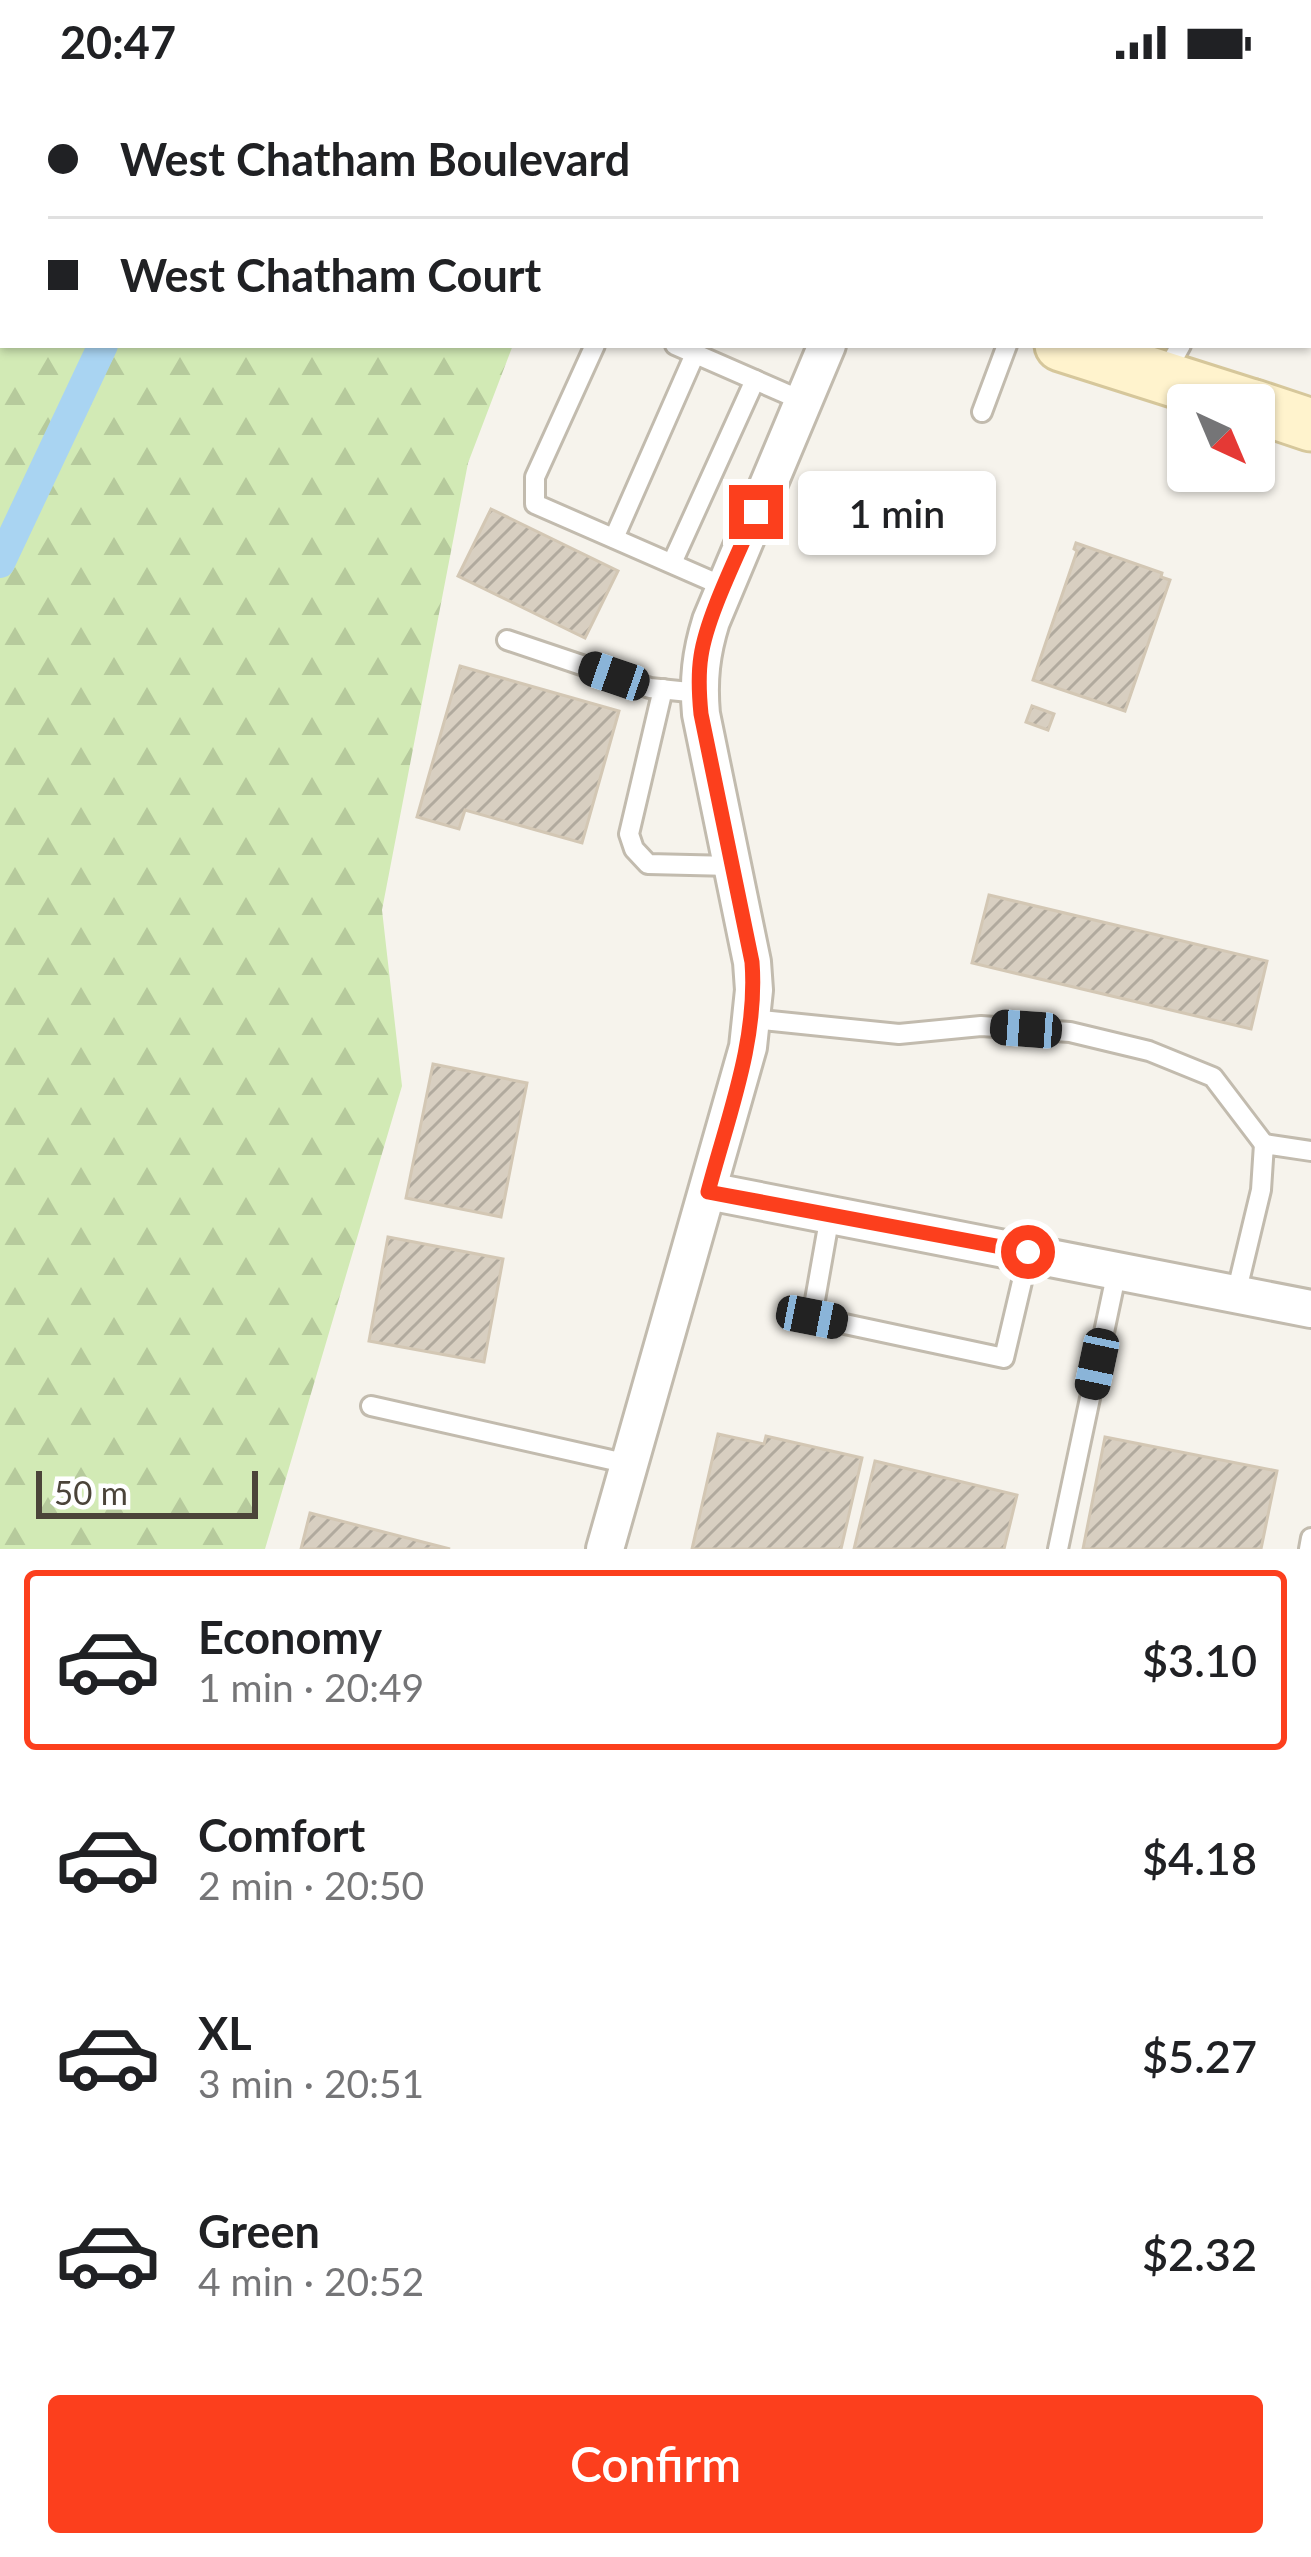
<!DOCTYPE html>
<meta charset="utf-8">
<style>
:root{--surface:#fff;--page:#f6f6f6;--text:#202124;--muted:#757577;--line:#e0e0e0;--accent:#fc3f1d}
body{margin:0;font-family:Lato,sans-serif;background:var(--page);color:var(--text);height:100vh;display:flex;flex-direction:column;font-size:45px;white-space:nowrap}
*{box-sizing:border-box;margin:0}
p{font-size:39px;color:var(--muted)}
.icon{flex:none;width:66px;height:66px;fill:none;stroke:currentColor;stroke-width:2;stroke-linecap:round;stroke-linejoin:round}
.map{position:relative;height:1465px;overflow:hidden}
.sheet{display:flex;flex-direction:column;background:var(--surface);flex:1}
.sheet>*{flex:none}
.banner{position:absolute;left:0px;top:0px;width:1311px;height:264px;box-shadow:0 3px 9px #0004;display:grid;align-content:center;height:264px;padding:0 48px;background:var(--surface)}
.needle{width:78px;rotate:136deg}
.fabs{position:absolute;left:1167px;top:300px;display:grid;gap:24px}
.fabs a{display:grid;place-items:center;width:108px;height:108px;border-radius:12px;background:var(--surface);box-shadow:0 3px 9px #0004;font-size:60px}
.scale{position:absolute;left:36px;bottom:30px;width:222px;box-sizing:border-box;padding-left:12px;border:6px solid #4b4439;border-top:0;font-size:33px;line-height:42px;white-space:nowrap;color:#4b4439;-webkit-text-stroke:9px #fff;paint-order:stroke}
.end{position:absolute;width:54px;height:54px;margin:-27px;border:15px solid #fc3f1d;background:#fff;box-shadow:0 0 0 6px #fff}
.from{border-radius:50%}
.bubble{position:absolute;height:84px;border-radius:12px;background:var(--surface);box-shadow:0 3px 9px #0004;font-size:39px;font-weight:600;line-height:84px;text-align:center}
.car{position:absolute;width:36px;height:72px;margin:-36px -18px;border-radius:15px;box-shadow:0 0 9px 3px #0007;background:linear-gradient(#222 24%,#8ab4d8 0 40%,#222 0 76%,#8ab4d8 0 86%,#222 0)}
.banner b{display:flex;align-items:center;gap:42px;height:114px;font-size:45px}
.banner b+b{border-top:3px solid var(--line)}
.banner i{width:30px;height:30px;background:var(--text)}
ul{padding:21px 0 0;list-style:none}
li{display:flex;align-items:center;gap:36px;height:180px;margin:0 24px 18px;padding:0 24px;border:6px solid transparent;border-radius:12px}
li div{flex:1}
li b{display:block;font-size:45px}
li em{font-style:normal;font-weight:600}
li.current{border-color:var(--accent)}
li>.icon{width:108px;height:108px;stroke-width:1.5}
.button{display:flex;gap:24px;margin-top:auto;padding:24px 48px}
.button a{flex:1;height:138px;border-radius:12px;background:var(--accent);color:#fff;font-size:48px;font-weight:600;line-height:138px;text-align:center}
.status{display:flex;justify-content:space-between;align-items:center;height:84px;padding:0 60px;background:var(--surface);direction:ltr}
.status svg{height:33px;fill:currentColor}
.map>svg:first-child{display:block}
</style>
<div class="status"><b>20:47</b><svg viewBox="0 0 49 12"><path d="M0 12V9h3v3zM5 12V6h3v6zM10 12V3h3v9zM15 12V0h3v12zM26 1h20v11H26zM47 4h2v5h-2z"/></svg></div>
<div class="map">
<svg width="1311" height="1465" viewBox="0 0 1311 1465">
<defs>
<pattern id="industrial-furrows" width="10" height="10" patternUnits="userSpaceOnUse" patternTransform="scale(3)"><rect width="10" height="10" fill="#e6e2dd"/><path d="M-1 1l2-2M0 10L10 0M9 11l2-2" fill="none" stroke="#c7c3be"/></pattern>
<pattern id="forest-firs" width="22" height="20" patternUnits="userSpaceOnUse" patternTransform="scale(3)"><rect width="22" height="20" fill="#d2eab5"/><path d="M5 1l3.5 6h-7zM16 11l3.5 6h-7z" fill="#b6ca9c"/></pattern>
<pattern id="building-hatch" width="6" height="6" patternUnits="userSpaceOnUse" patternTransform="scale(3)"><rect width="6" height="6" fill="#d8cfc1"/><path d="M-1 1l2-2M0 6l6-6M5 7l2-2" fill="none" stroke="#b1aa9e"/></pattern>
</defs>
<rect width="100%" height="100%" fill="#f6f3ec"/>
<path fill="url(#industrial-furrows)" d="M0,0H123L121,3H3V195L0,200Z"/>
<g fill="url(#forest-firs)">
<path d="M86,0H379L382,3H85Z"/>
<path d="M3,214V261H513L468,379L382,826L402,1002L265,1465H0V218Z"/>
</g>
<g fill="none" stroke-linecap="round" stroke-linejoin="round">
<g stroke="#a9d4f2" stroke-width="30">
<path d="M226,3L227,0"/>
<path d="M0,479L103,261"/>
</g>
</g>
<g fill="url(#building-hatch)" stroke="#d3c7b4" stroke-width="3">
<path d="M1038,0H1248L1247,3H1036Z"/>
<path d="M491,425L618,487L585,554L458,492Z"/>
<path d="M1076,459L1162,489L1161,493L1170,496L1125,627L1033,596L1077,467L1074,465Z"/>
<path d="M460,582L619,627L582,759L465,726L459,745L417,733Z"/>
<path d="M1032,622L1054,630L1048,646L1026,638Z"/>
<path d="M989,811L1267,877L1251,945L972,879Z"/>
<path d="M433,980L527,999L501,1133L406,1114Z"/>
<path d="M388,1153L503,1175L484,1278L369,1257Z"/>
<path d="M718,1350L764,1360L766,1352L862,1374L841,1465H692Z"/>
<path d="M1105,1353L1277,1387L1261,1465H1083Z"/>
<path d="M875,1377L1017,1411L1004,1465H854Z"/>
<path d="M310,1429L450,1465H301Z"/>
</g>
<g fill="none" stroke-linecap="round" stroke-linejoin="round">
<g stroke="#c2bbae" stroke-width="24">
<g id="lane">
<path d="M1308,58L1311,53"/>
<path d="M595,261L535,393V420L725,503"/>
<path d="M675,261L803,317"/>
<path d="M1165,289L1181,261"/>
<path d="M982,328L1007,261"/>
<path d="M614,454L695,270"/>
<path d="M672,479L755,296"/>
<path d="M507,556L650,604L699,609"/>
<path d="M663,605L629,750L634,765L648,780L732,782"/>
<path d="M752,935L899,950L981,942L1070,948L1149,967L1213,993L1264,1060"/>
<path d="M830,1131L812,1233L1004,1274L1029,1168"/>
<path d="M1236,1210L1261,1106L1264,1060L1311,1067"/>
<path d="M371,1322L629,1380"/>
<path d="M1058,1465L1117,1187"/>
<path d="M1309,1465L1311,1454"/>
</g>
</g>
<g stroke="#c2bbae" stroke-width="42">
<g id="street">
<path d="M967,3L968,0"/>
<path d="M708,1107L1311,1225"/>
<path d="M605,1465L748,963L754,906L752,878L701,630C698,596 701,569 711,537L827,261"/>
</g>
</g>
<g stroke="#d6c79b" stroke-width="57">
<g id="secondary">
<path d="M531,0L536,3"/>
<path d="M1061,261L1250,321"/>
<path d="M1254,322L1311,341"/>
</g>
</g>
<use href="#lane" stroke="#fff" stroke-width="18"/>
<use href="#street" stroke="#fff" stroke-width="36"/>
<use href="#secondary" stroke="#fff3cd" stroke-width="51"/>
</g>
<g fill="none" stroke-linecap="round" stroke-linejoin="round">
<path stroke="#fc3f1d" stroke-width="15" d="M756,428C739,469 707,531 701,572C698,591 699,610 701,630L752,878C758,957 728,1032 708,1108L1028,1168"/>
</g>
</svg>
<div class="fabs">
<a><svg class="needle" viewBox="-14 -14 28 28"><path d="M0-13l5 13h-10z" fill="#e53935"/><path d="M0 13l5-13h-10z" fill="#757577"/></svg></a>
</div>
<div class="scale">50 m</div>
<i class="end from" style="left:1028px;top:1168px"></i>
<i class="end" style="left:756px;top:428px"></i>
<div class="bubble" style="left:798px;top:387px;width:198px">1 min</div>
<i class="car" style="left:614px;top:592px;rotate:289deg"></i>
<i class="car" style="left:1026px;top:945px;rotate:274deg"></i>
<i class="car" style="left:812px;top:1233px;rotate:101deg"></i>
<i class="car" style="left:1097px;top:1280px;rotate:192deg"></i>
<div class="banner">
<b><i class="from"></i>West Chatham Boulevard</b>
<b><i></i>West Chatham Court</b>
</div>
</div>
<section class="sheet">
<ul>
<li class="current"><svg class="icon" aria-label="car" viewBox="0 0 24 24"><path d="M5 17H2v-5l4-1 3-4h7l3 4 3 1v5h-3M9 17h6M6 11h13"/><circle cx="7" cy="17" r="2"/><circle cx="17" cy="17" r="2"/></svg><div><b>Economy</b><p>1 min · 20:49</p></div><em>$3.10</em></li>
<li><svg class="icon" aria-label="car" viewBox="0 0 24 24"><path d="M5 17H2v-5l4-1 3-4h7l3 4 3 1v5h-3M9 17h6M6 11h13"/><circle cx="7" cy="17" r="2"/><circle cx="17" cy="17" r="2"/></svg><div><b>Comfort</b><p>2 min · 20:50</p></div><em>$4.18</em></li>
<li><svg class="icon" aria-label="car" viewBox="0 0 24 24"><path d="M5 17H2v-5l4-1 3-4h7l3 4 3 1v5h-3M9 17h6M6 11h13"/><circle cx="7" cy="17" r="2"/><circle cx="17" cy="17" r="2"/></svg><div><b>XL</b><p>3 min · 20:51</p></div><em>$5.27</em></li>
<li><svg class="icon" aria-label="car" viewBox="0 0 24 24"><path d="M5 17H2v-5l4-1 3-4h7l3 4 3 1v5h-3M9 17h6M6 11h13"/><circle cx="7" cy="17" r="2"/><circle cx="17" cy="17" r="2"/></svg><div><b>Green</b><p>4 min · 20:52</p></div><em>$2.32</em></li>
</ul>
<div class="button"><a>Confirm</a></div>
</section>
